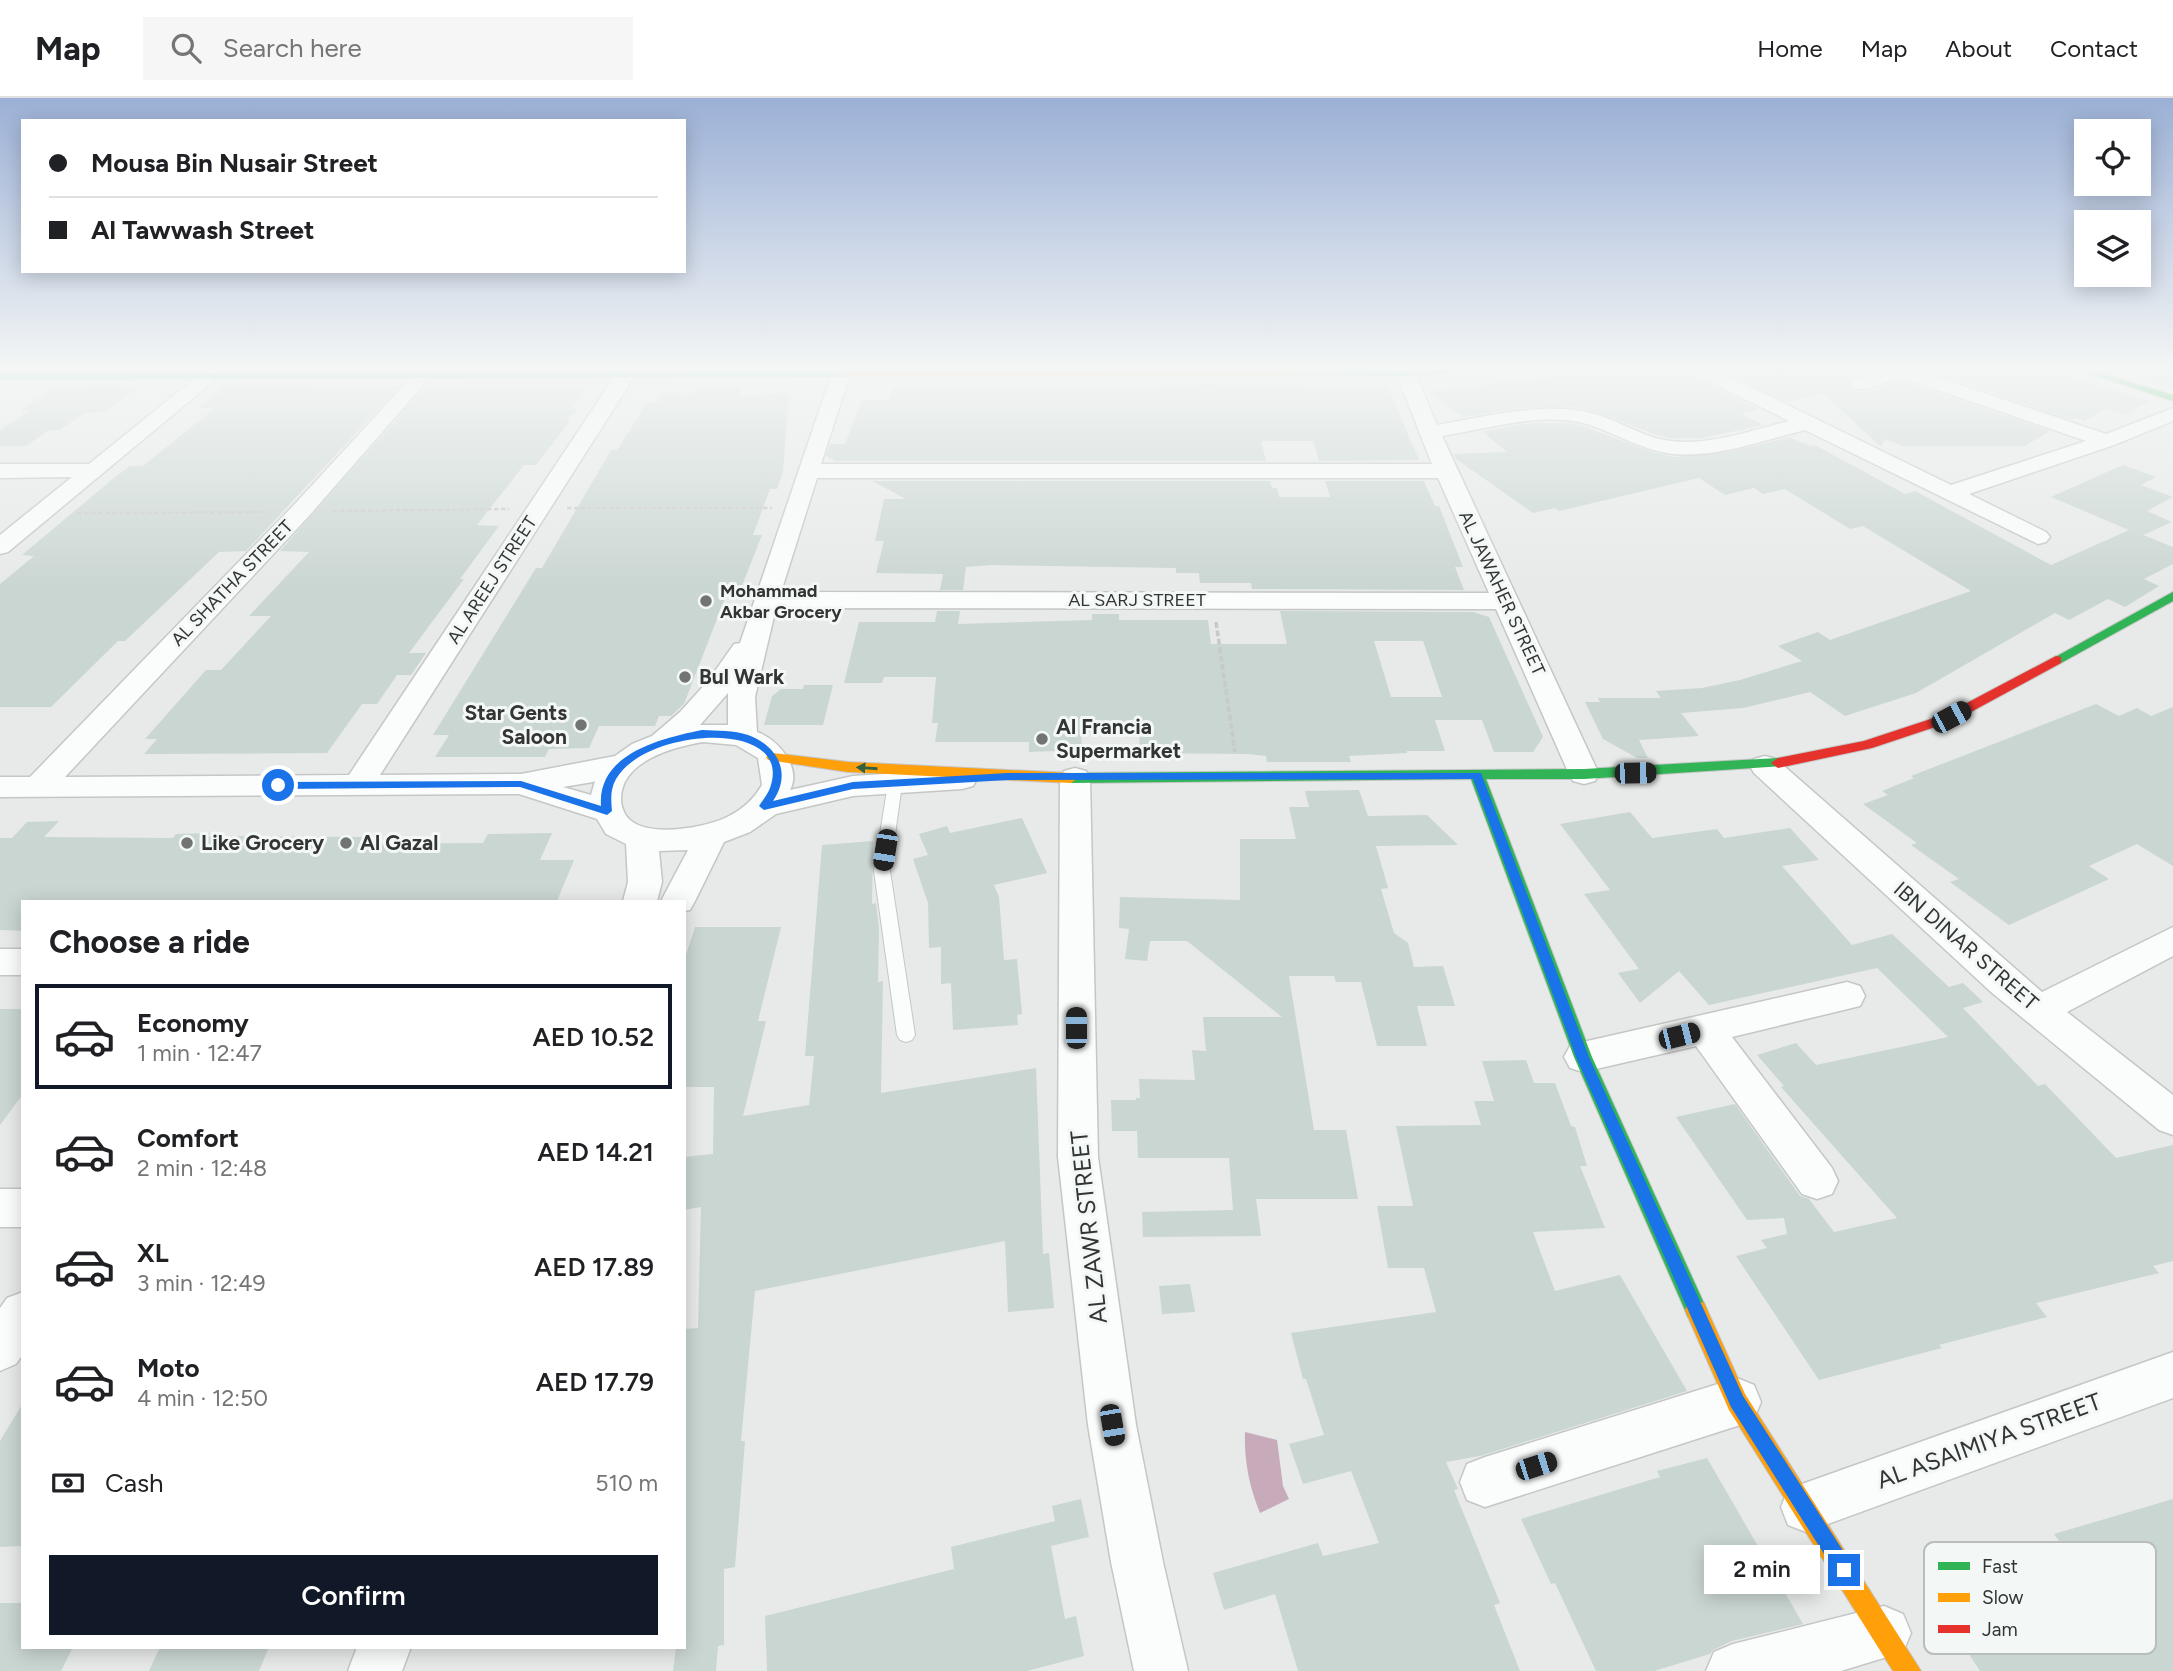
<!DOCTYPE html>
<meta charset="utf-8">
<style>
:root{--surface:#fff;--page:#f6f6f6;--text:#202124;--muted:#757577;--line:#e0e0e0;--accent:#111827}
body{margin:0;font-family:Figtree,sans-serif;background:var(--page);color:var(--text);height:100vh;display:flex;flex-direction:column;font-size:26px;white-space:nowrap}
*{box-sizing:border-box;margin:0}
p{font-size:23px;color:var(--muted)}
.icon{flex:none;width:38px;height:38px;fill:none;stroke:currentColor;stroke-width:2;stroke-linecap:round;stroke-linejoin:round}
.map{position:relative;flex:1;overflow:hidden}
.panel{position:absolute;left:21px;top:802px;width:665px;height:749px;display:flex;flex-direction:column;background:var(--surface);border-radius:0px;box-shadow:0 4px 18px #0003}
.panel>*{flex:none}
.guide{position:absolute;left:21px;top:21px;width:665px;height:154px;border-radius:0px;box-shadow:0 4px 18px #0003;display:grid;align-content:center;height:154px;padding:0 28px;background:var(--surface)}
.tools{position:absolute;left:2074px;top:21px;display:grid;gap:14px}
.tools a{display:grid;place-items:center;width:77px;height:77px;border-radius:0px;background:var(--surface);box-shadow:0 4px 18px #0003;font-size:35px}
.end{position:absolute;width:32px;height:32px;margin:-16px;border:9px solid #1a73e8;background:#fff;box-shadow:0 0 0 4px #fff}
.from{border-radius:50%}
.bubble{position:absolute;height:49px;border-radius:0px;background:var(--surface);box-shadow:0 4px 18px #0003;font-size:23px;font-weight:600;line-height:49px;text-align:center}
.car{position:absolute;width:21px;height:42px;margin:-21px -10px;border-radius:9px;box-shadow:0 0 5px 2px #0007;background:linear-gradient(#222 24%,#8ab4d8 0 40%,#222 0 76%,#8ab4d8 0 86%,#222 0)}
.guide b{display:flex;align-items:center;gap:24px;height:66px;font-size:26px}
.guide b+b{border-top:2px solid var(--line)}
.guide i{width:18px;height:18px;background:var(--text)}
ul{padding:0;list-style:none}
li{display:flex;align-items:center;gap:21px;height:105px;margin:0 14px 10px;padding:0 14px;border:4px solid transparent;border-radius:0px}
li div{flex:1}
li b{display:block;font-size:26px}
li em{font-style:normal;font-weight:600}
li.selected{border-color:var(--accent)}
li>.icon{width:63px;height:63px;stroke-width:1.5}
h2{padding:0 28px;font-size:32px;line-height:84px}
.pay{display:flex;align-items:center;gap:18px;height:77px;padding:0 28px;font-size:26px}
.pay p{margin-inline-start:auto}
.primary-button{display:flex;gap:14px;margin-top:auto;padding:14px 28px}
.primary-button a{flex:1;height:80px;border-radius:0px;background:var(--accent);color:#fff;font-size:28px;font-weight:600;line-height:80px;text-align:center}
header{display:flex;align-items:center;gap:42px;box-sizing:border-box;height:98px;padding:0 35px;background:var(--surface);border-bottom:2px solid var(--line)}
header strong{font-size:33px}
nav{display:flex;gap:38px;margin-inline-start:auto;font-size:24px}
.search{width:490px;height:63px;background:var(--page);display:flex;align-items:center;gap:18px;box-sizing:border-box;padding:0 24px;border-radius:0px;color:var(--muted);font-size:26px}
.map>svg:first-child{display:block}
</style>
<header>
<strong>Map</strong>
<div class="search"><svg class="icon" aria-label="search" viewBox="0 0 24 24"><circle cx="10" cy="10" r="6"/><path d="M15 15l6 6"/></svg>Search here</div>
<nav><a>Home</a><a>Map</a><a>About</a><a>Contact</a></nav>
</header>
<div class="map">
<svg width="2173" height="1573" viewBox="0 0 2173 1573">
<rect width="100%" height="100%" fill="#e7eae9"/>
<path fill="#c7abbb" d="M1245,1334L1277,1342L1283,1388L1289,1401L1260,1415C1249,1388 1244,1362 1245,1334Z"/>
<g fill="#cad6d2" fill-rule="evenodd">
<path d="M1540,272H1690L1693,278L1759,311L1741,316L1764,327L1703,340H1669L1653,336L1596,314L1576,309L1523,310L1463,319L1430,294L1551,278Z"/>
<path d="M1722,272H1876L1852,281L1848,289L1853,294H1867L1900,282L2050,333L2025,348H1902L1885,341L1881,349L1823,295L1787,304Z"/>
<path d="M1925,272H2069L2073,280L2150,303L2124,317L2105,311L2084,323L2075,320L2071,322Z"/>
<path d="M2115,272H2173V289L2172,290Z"/>
<path d="M1207,286L1388,289L1419,362L1319,363L1313,343H1261L1266,363H836L826,358L830,346H845L862,302H890L894,289H1121Z"/>
<path d="M127,287L123,290H137L105,314L84,315L60,332H49L26,348H0V332L30,312H21L57,288Z"/>
<path d="M226,287L400,288L246,453L219,454L125,543H118L51,609H0V486L34,458L22,457L114,380L130,368H143L215,310H198Z"/>
<path d="M425,289L586,291L571,311H577L567,323H570L536,367H524L477,427L499,428L460,481H464L409,555H426L411,577H397L377,606H362L327,655L144,656L157,641H145L206,572H221L271,518H249L309,454L280,453Z"/>
<path d="M697,290L742,291L738,298L789,295L783,374L777,391H770L753,437H762L741,490H729L684,606L671,618H659L655,628H599L589,650L549,651L545,659H435L449,637H433L536,470H542L611,352H617L647,305H655L662,295L693,296Z"/>
<path d="M1533,325H1569L1586,329L1649,353L1673,359L1724,355L1789,339L1810,348L1815,347L1905,396L1915,393L2051,467L2129,432L2051,399L2123,367L2156,379L2141,387L2173,399L2147,413L2172,424L2143,437L2173,449V466L2144,481L2159,488L2125,509L2108,501L2069,522L2055,515L1916,595L1845,618L1810,594L1743,610L1681,615L1699,638L1639,642L1648,660H1637L1603,641L1585,604H1600L1598,600H1661L1656,593L1702,590L1740,582L1802,563L1778,548L1818,534L1830,542L1971,493L1863,428L1850,431L1785,391L1763,396L1754,390L1725,397L1699,380L1559,413L1555,410L1533,415L1456,361L1453,356L1507,354L1482,333Z"/>
<path d="M872,383H1270L1272,390H1277L1279,399H1330L1325,383H1424L1435,408H1439L1463,469H1455L1464,492L1252,491L1251,485H1200L1199,475H1176V470L991,467L966,469L963,492H940L943,476L876,475L884,443H875L884,401H906Z"/>
<path d="M937,513H960L958,526L1092,522V516H1119V522H1208L1211,546H1287L1280,513L1473,514L1489,519L1543,639L1533,654H1494L1482,622H1435L1445,653H1407V655L1349,658L1351,664H1267L1266,658L1247,656L1140,655L1139,633L1081,634L1082,652L1029,654V644H935L938,625H932L936,579H884L882,585H844L859,524H935ZM1374,543H1423L1442,599H1391Z"/>
<path d="M804,587H833L823,627H764L772,598L781,591H803Z"/>
<path d="M2096,606L2119,618L2137,610L2151,618L2173,609V768L2137,746L2089,768L2109,781L2009,827L1950,784L1959,781L1911,747L1917,745L1863,706L1888,697L1882,693L1914,680L1911,678Z"/>
<path d="M1359,692L1368,718L1427,717L1458,747L1376,748L1388,790L1381,791L1394,835L1408,845L1414,869L1443,868L1455,908H1417L1427,948H1377L1361,884H1336L1334,878H1289L1314,1032H1346L1358,1101H1256L1261,1138L1143,1139L1142,1114L1233,1112L1229,1060H1138L1137,1033H1112L1111,1002H1136V1000H1140L1139,981L1195,982L1192,952L1206,953L1203,919H1282L1187,843H1150L1147,863L1125,861L1129,831L1119,830L1120,799L1240,802V741H1296L1289,709H1309L1305,693Z"/>
<path d="M1630,714L1652,740L1717,731L1724,740L1790,730L1819,762L1782,768L1852,847L1892,836L1949,889L1963,885L1983,904L1963,910L2038,988L2045,986L2116,1060L2173,1047V1163L2153,1168L2159,1175L2036,1205L2047,1219L1939,1247L1942,1250L1819,1282L1736,1158L1767,1150L1761,1142L1787,1136L1784,1120L1747,1122L1676,1019L1735,1006L1800,1098L1809,1101L1834,1134L1897,1120L1781,989L1784,988L1757,957L1796,945L1816,967L1948,939L1877,870L1709,907L1679,873L1640,905L1618,875L1639,871L1584,796L1610,792L1560,726Z"/>
<path d="M1022,720L1047,775L994,787L999,799L1004,862L1017,861L1022,916L1017,917L1018,927L953,932L951,885L941,886V849L929,850L928,805L913,761L928,757L919,736L947,728L950,735Z"/>
<path d="M59,723L44,739L173,740L176,736L210,735L208,738L366,739L362,746L483,745L488,736L552,735L540,762H574L557,803H23V833L0,832V740H12L27,724Z"/>
<path d="M873,743L872,806L876,805L879,831L878,884L883,883L881,995L1036,970L1043,1156L1049,1155L1054,1210L1008,1214L1005,1143L755,1193L741,1343H745L735,1469L724,1471V1547L718,1548L716,1573H673L676,1549H684V1231L698,1230L701,1109L684,1112V1059L713,1056L714,989H684V863L695,829H781L758,923H766L743,1018L809,1007L814,958H805L822,747Z"/>
<path d="M0,911H23V996L0,1027Z"/>
<path d="M1526,962L1534,985H1555L1571,1028L1575,1029L1587,1068H1580L1605,1130L1533,1134L1555,1193L1620,1177L1687,1293L1480,1358L1446,1364L1458,1391L1454,1392L1500,1505L1494,1507L1520,1573H1298L1275,1496L1224,1512L1213,1475L1318,1445L1323,1458L1379,1445L1351,1373L1303,1386L1289,1346L1324,1337L1306,1281H1303L1291,1235L1436,1214L1424,1170H1388L1377,1108H1413L1396,1028L1481,1027L1474,1003H1494L1482,963Z"/>
<path d="M1190,1186L1195,1214L1162,1216L1159,1188Z"/>
<path d="M23,1305V1448L0,1449V1343Z"/>
<path d="M1707,1360L1803,1526L1732,1543L1713,1552L1710,1556L1654,1573H1596L1555,1485L1551,1486L1521,1421L1660,1379L1657,1373Z"/>
<path d="M1081,1401L1089,1439L1051,1448L1065,1521L1076,1518L1084,1558L1027,1573H767L765,1518L954,1471L951,1449L1055,1423L1052,1408Z"/>
<path d="M2173,1401V1573H1980L1924,1487L2061,1446L2054,1436Z"/>
<path d="M0,1505H23V1549H73L61,1573H0Z"/>
<path d="M160,1549H269L259,1573H149Z"/>
</g>
<g fill="none" stroke-linecap="round" stroke-linejoin="round">
<g stroke="#c5c6c6" stroke-width="2">
<path id="lane" d="M895,681L902,686L890,773L915,937L912,942L906,944L900,942L897,937L874,773L888,686Z"/>
</g>
<g stroke="#c5c6c6" stroke-width="3">
<g id="street">
<path d="M205,272H219L222,276L8,454L0,456V437L72,379L0,380V366H89Z"/>
<path d="M418,272L429,273L432,277L308,419L65,679L349,677L619,272H633L636,276L380,677L521,676L615,658L632,646L652,638L680,614L708,583L734,546L740,545L833,272H847L850,276L821,366H1432L1396,275L1398,272H1414L1437,327C1483,319 1529,307 1576,312C1603,315 1626,330 1652,339C1697,353 1745,334 1789,323L1694,276L1692,272H1716L1951,387L2086,343L1900,279L1867,291H1853L1850,287L1853,283L1884,272H1916L2106,336L2173,310V323L2114,347L1969,396L2046,434L2050,439L2046,444L2038,446L1805,332C1763,342 1718,360 1673,356C1641,352 1616,335 1587,326C1542,313 1487,331 1442,338L1599,676L1595,683L1584,686L1573,683L1569,676L1496,511L776,510L755,599L757,634C778,641 802,670 790,692L853,678L962,671L973,674L977,681L973,688L962,691L853,698L776,716L750,734L724,744L695,803L690,812L684,813V803H661L688,752L659,753L662,784L657,803H623L628,784L626,746L606,736L597,721L519,696L0,699V679H30L292,409ZM817,380H1438L1489,495L781,494ZM728,595V627H700ZM703,644L736,647L758,660L762,687C754,701 742,712 727,719C705,730 648,740 629,721C624,717 621,707 621,701C621,663 673,649 703,644ZM595,683L591,697L563,689L593,684Z"/>
<path d="M1765,658L1776,661L2042,894L2173,829V858L2067,914L2173,997V1037L2159,1032L1991,894L1754,675L1750,668L1754,661Z"/>
<path d="M1075,670L1086,673L1090,680L1098,1059L1136,1327L1163,1464L1188,1573H1134L1111,1464L1088,1327L1058,1059L1060,680L1064,673Z"/>
<rect x="0" y="851" width="23" height="26"/>
<path d="M1847,884L1860,888L1865,898L1860,908L1732,939L1832,1070L1838,1083L1832,1096L1817,1101L1802,1096L1696,948L1583,974L1570,970L1564,959L1570,948L1583,944Z"/>
<rect x="0" y="1091" width="23" height="38"/>
<path d="M23,1194V1256L16,1266L0,1273V1210L7,1200Z"/>
<path d="M2173,1254V1300L1806,1434L1788,1427L1781,1409L1788,1391Z"/>
<path d="M1737,1280L1754,1287L1761,1304L1754,1321L1737,1328L1485,1409L1467,1402L1460,1384L1467,1366L1485,1359Z"/>
<path d="M1884,1508L1903,1516L1911,1535L1903,1554L1841,1573H1706L1714,1554L1733,1546Z"/>
<path d="M357,1549H411L402,1573H348Z"/>
</g>
</g>
<g stroke="#c5c6c6" stroke-width="2">
<g id="fast">
<path d="M1289,272H1453L1449,275L1406,278L1286,277L1284,275Z"/>
<path d="M2078,272H2092L2173,297V303Z"/>
<path d="M852,274V278L849,279L0,281V275Z"/>
<path d="M2173,494V503L2061,565H2051L2050,562Z"/>
<path d="M1778,660L1783,662L1785,665L1783,668L1584,681H1486L1592,959L1707,1212L1704,1219L1696,1222L1688,1219L1574,959L1471,681L1071,685L1064,680L1071,675L1584,671Z"/>
</g>
</g>
<g stroke="#c5c6c6" stroke-width="2">
<g id="slow">
<path d="M1289,272L1294,275L1292,277L849,279L844,276L849,273Z"/>
<path d="M773,655L848,664L1071,675L1078,680L1071,685L848,674L768,662L766,659Z"/>
<path d="M1696,1202L1704,1205L1745,1296L1921,1573H1893L1729,1312L1685,1212L1688,1205Z"/>
</g>
</g>
<g stroke="#c5c6c6" stroke-width="2">
<path id="jam" d="M2056,558L2061,559V565L1956,622L1872,650L1778,670L1771,665L1778,660L1864,643L1946,616Z"/>
</g>
<g stroke="#c8cac9" stroke-width="2.5" stroke-dasharray="4.5 2.5" stroke-linecap="butt">
<path d="M567,410H772"/>
<path d="M333,413L509,411"/>
<path d="M77,415L268,414"/>
</g>
<path stroke="#c8cac9" stroke-width="3.5" stroke-dasharray="6 2.5" stroke-linecap="butt" d="M1216,524L1235,654"/>
<use href="#lane" fill="#fbfcfc" fill-rule="evenodd"/>
<use href="#street" fill="#fbfcfc" fill-rule="evenodd"/>
<use href="#fast" fill="#30b455" fill-rule="evenodd"/>
<use href="#slow" fill="#ff9f0a" fill-rule="evenodd"/>
<use href="#jam" fill="#e5322d" fill-rule="evenodd"/>
</g>
<defs><path id="oneway-solid" d="M-6-.8H1V-3.2L6.5 0L1 3.2V.8H-6Z" transform="scale(1.75)"/></defs>
<use fill="#326140" href="#oneway-solid" transform="translate(867 670) rotate(-176)"/>
<linearGradient id="sky" x2="0" y2="1"><stop stop-color="#9bb0d6"/><stop offset="0.55" stop-color="#f4f6f5"/><stop offset="1" stop-color="#f4f6f5" stop-opacity="0"/></linearGradient>
<rect width="2173" height="492" fill="url(#sky)"/>
<path fill="#1a73e8" d="M702,632C717,633 734,632 748,637C778,648 792,675 773,703L853,684L1008,675H1481L1589,959L1743,1298L1851,1465L1853,1472L1851,1478L1844,1481L1838,1478L1731,1309L1576,959L1473,681L1008,682L853,691L764,712L759,708C762,703 768,696 770,690C795,620 646,629 616,681C610,692 611,702 612,713L607,717L520,689L278,691L273,687L278,684L521,683L601,708C597,655 663,640 702,632Z"/>
<g fill="#727473" stroke="#f3f8f7" stroke-width="2.5">
<circle cx="706" cy="503" r="7"/>
<circle cx="685" cy="579" r="7"/>
<circle cx="581" cy="627" r="7"/>
<circle cx="1042" cy="641" r="7"/>
<circle cx="187" cy="745" r="7"/>
<circle cx="346" cy="745" r="7"/>
</g>
<g text-anchor="middle" stroke-width="6" stroke-linejoin="round" paint-order="stroke">
<g font-size="18" fill="#333534" stroke="#f3f8f7">
<text transform="translate(492 482) rotate(-57)" y="6">AL AREEJ STREET</text>
<text transform="translate(232 485) rotate(-46)" y="6">AL SHATHA STREET</text>
<text transform="translate(1502 495) rotate(65)" y="6">AL JAWAHER STREET</text>
<text x="1137" y="508">AL SARJ STREET</text>
</g>
<g font-size="18" font-weight="bold" fill="#333534" stroke="#f3f8f7" text-anchor="start">
<text x="720" y="499">Mohammad<tspan x="720" dy="21">Akbar Grocery</tspan></text>
</g>
<g font-size="21" font-weight="bold" fill="#333534" stroke="#f3f8f7" text-anchor="start">
<text x="699" y="586">Bul Wark</text>
<text x="567" y="622" text-anchor="end">Star Gents<tspan x="567" dy="24">Saloon</tspan></text>
<text x="1056" y="636">Al Francia<tspan x="1056" dy="24">Supermarket</tspan></text>
<text x="201" y="752">Like Grocery</text>
<text x="360" y="752">Al Gazal</text>
</g>
<g font-size="21" fill="#333534" stroke="#f3f8f7">
<text transform="translate(1966 848) rotate(41)" y="7">IBN DINAR STREET</text>
</g>
<g font-size="24" fill="#333534" stroke="#f3f8f7">
<text transform="translate(1089 1129) rotate(-96)" y="8">AL ZAWR STREET</text>
<text transform="translate(1989 1343) rotate(-20)" y="8">AL ASAIMIYA STREET</text>
</g>
</g>
<rect x="1924" y="1444" width="232" height="112" rx="10" fill="#f3f8f7" stroke="#b9bebc" stroke-width="2"/>
<rect x="1938" y="1464" width="32" height="8" fill="#30b455"/>
<rect x="1938" y="1495" width="32" height="9" fill="#ff9f0a"/>
<rect x="1938" y="1527" width="32" height="8" fill="#e5322d"/>
<g font-size="19" fill="#333534">
<text x="1982" y="1475">Fast</text>
<text x="1982" y="1506">Slow</text>
<text x="1982" y="1538">Jam</text>
</g>
</svg>
<div class="tools">
<a><svg class="icon" aria-label="locate" viewBox="0 0 24 24"><circle cx="12" cy="12" r="6"/><path d="M12 2v4M12 18v4M2 12h4M18 12h4"/></svg></a>
<a><svg class="icon" aria-label="layers" viewBox="0 0 24 24"><path d="M12 4l9 5-9 5-9-5zM3 14l9 5 9-5"/></svg></a>
</div>
<i class="end from" style="left:278px;top:687px"></i>
<i class="end" style="left:1844px;top:1472px"></i>
<div class="bubble" style="left:1704px;top:1447px;width:116px">2 min</div>
<i class="car" style="left:1951px;top:619px;rotate:62deg"></i>
<i class="car" style="left:1635px;top:675px;rotate:89deg"></i>
<i class="car" style="left:885px;top:752px;rotate:189deg"></i>
<i class="car" style="left:1076px;top:930px;rotate:0deg"></i>
<i class="car" style="left:1679px;top:938px;rotate:76deg"></i>
<i class="car" style="left:1112px;top:1327px;rotate:170deg"></i>
<i class="car" style="left:1536px;top:1368px;rotate:72deg"></i>
<div class="guide">
<b><i class="from"></i>Mousa Bin Nusair Street</b>
<b><i></i>Al Tawwash Street</b>
</div>
<section class="panel">
<h2>Choose a ride</h2>
<ul>
<li class="selected"><svg class="icon" aria-label="car" viewBox="0 0 24 24"><path d="M5 17H2v-5l4-1 3-4h7l3 4 3 1v5h-3M9 17h6M6 11h13"/><circle cx="7" cy="17" r="2"/><circle cx="17" cy="17" r="2"/></svg><div><b>Economy</b><p>1 min · 12:47</p></div><em>AED 10.52</em></li>
<li><svg class="icon" aria-label="car" viewBox="0 0 24 24"><path d="M5 17H2v-5l4-1 3-4h7l3 4 3 1v5h-3M9 17h6M6 11h13"/><circle cx="7" cy="17" r="2"/><circle cx="17" cy="17" r="2"/></svg><div><b>Comfort</b><p>2 min · 12:48</p></div><em>AED 14.21</em></li>
<li><svg class="icon" aria-label="car" viewBox="0 0 24 24"><path d="M5 17H2v-5l4-1 3-4h7l3 4 3 1v5h-3M9 17h6M6 11h13"/><circle cx="7" cy="17" r="2"/><circle cx="17" cy="17" r="2"/></svg><div><b>XL</b><p>3 min · 12:49</p></div><em>AED 17.89</em></li>
<li><svg class="icon" aria-label="car" viewBox="0 0 24 24"><path d="M5 17H2v-5l4-1 3-4h7l3 4 3 1v5h-3M9 17h6M6 11h13"/><circle cx="7" cy="17" r="2"/><circle cx="17" cy="17" r="2"/></svg><div><b>Moto</b><p>4 min · 12:50</p></div><em>AED 17.79</em></li>
</ul>
<div class="pay"><svg class="icon" aria-label="cash" viewBox="0 0 24 24"><path d="M3 7h18v10H3z"/><circle cx="12" cy="12" r="2"/></svg>Cash<p>510 m</p></div>
<div class="primary-button"><a>Confirm</a></div>
</section>
</div>
